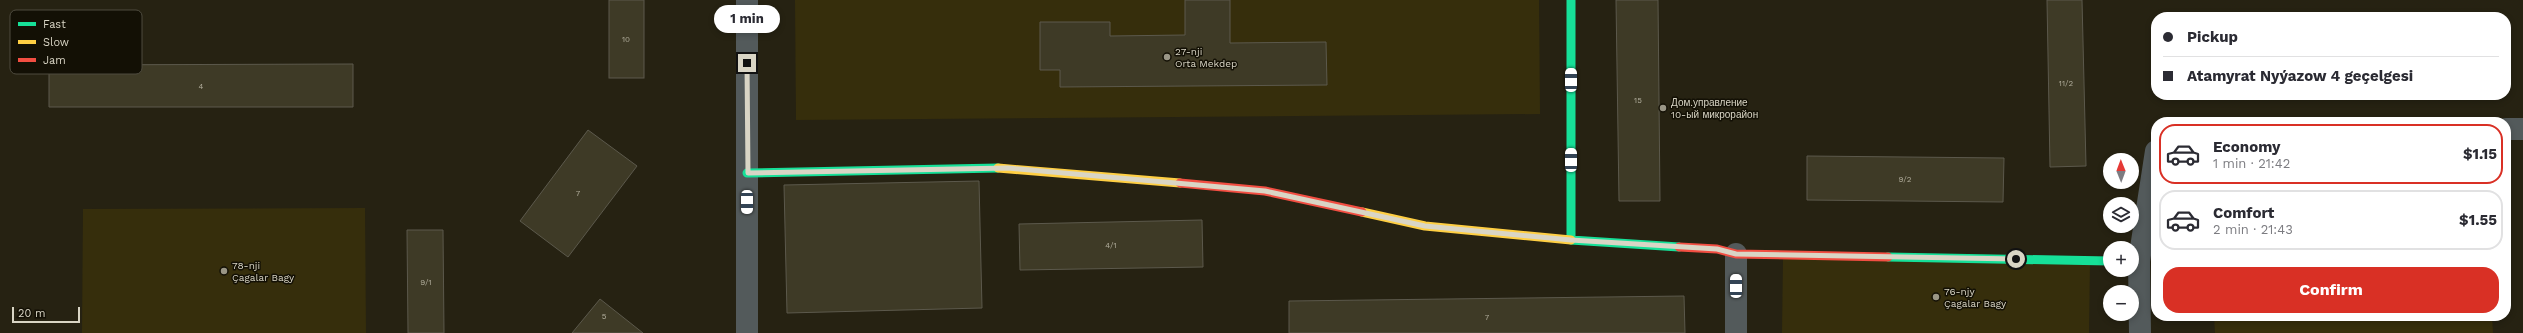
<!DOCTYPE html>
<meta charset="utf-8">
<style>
:root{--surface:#fff;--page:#f7f7f7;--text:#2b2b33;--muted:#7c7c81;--line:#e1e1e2;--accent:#d93025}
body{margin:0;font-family:"Work Sans",sans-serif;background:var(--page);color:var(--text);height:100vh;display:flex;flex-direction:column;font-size:15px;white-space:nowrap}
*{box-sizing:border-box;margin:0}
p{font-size:13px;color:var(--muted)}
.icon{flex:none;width:22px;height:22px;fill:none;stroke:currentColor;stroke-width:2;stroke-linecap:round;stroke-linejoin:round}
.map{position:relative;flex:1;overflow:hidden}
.sheet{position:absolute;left:2151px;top:117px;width:360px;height:204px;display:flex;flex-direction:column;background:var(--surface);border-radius:16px;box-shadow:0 2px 6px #0003}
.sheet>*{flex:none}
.banner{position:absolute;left:2151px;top:12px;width:360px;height:88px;border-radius:16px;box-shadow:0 2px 6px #0003;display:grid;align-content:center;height:88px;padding:0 12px;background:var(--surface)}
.needle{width:26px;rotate:359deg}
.tools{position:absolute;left:2103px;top:153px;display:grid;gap:8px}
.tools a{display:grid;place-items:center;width:36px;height:36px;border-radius:50%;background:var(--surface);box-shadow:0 2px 6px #0003;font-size:20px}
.scale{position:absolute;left:12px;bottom:10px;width:68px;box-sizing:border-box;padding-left:4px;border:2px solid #d9d5c5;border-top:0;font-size:11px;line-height:14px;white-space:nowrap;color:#d9d5c5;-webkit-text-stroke:3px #131005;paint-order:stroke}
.end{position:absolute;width:18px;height:18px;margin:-9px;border:5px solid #d9d5c5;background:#111;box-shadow:0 0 0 2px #111}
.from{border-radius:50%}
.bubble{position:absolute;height:28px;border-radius:14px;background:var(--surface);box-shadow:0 2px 6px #0003;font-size:13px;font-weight:700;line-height:28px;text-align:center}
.car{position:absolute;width:12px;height:24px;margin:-12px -6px;border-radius:5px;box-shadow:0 0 3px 1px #0007;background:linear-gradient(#fff 24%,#345 0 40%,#fff 0 76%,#345 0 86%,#fff 0)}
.banner b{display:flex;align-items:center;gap:14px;height:38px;font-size:15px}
.banner b+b{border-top:1px solid var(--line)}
.banner i{width:10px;height:10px;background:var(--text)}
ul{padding:7px 0 0;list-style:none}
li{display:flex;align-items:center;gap:12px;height:60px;margin:0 8px 6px;padding:0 4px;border:2px solid var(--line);border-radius:16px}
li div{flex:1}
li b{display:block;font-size:15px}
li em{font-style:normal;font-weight:700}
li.on{border-color:var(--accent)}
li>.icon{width:36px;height:36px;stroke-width:1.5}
.primary-button{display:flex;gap:8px;margin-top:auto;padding:8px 12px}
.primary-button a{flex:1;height:46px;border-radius:16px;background:var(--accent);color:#fff;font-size:16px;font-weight:700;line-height:46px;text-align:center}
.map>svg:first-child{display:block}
</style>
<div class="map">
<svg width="2523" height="333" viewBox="0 0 2523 333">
<rect width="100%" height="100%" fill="#262212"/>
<g fill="#362e0c">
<path d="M795,0H1539L1540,114L796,120Z"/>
<path d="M365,208L366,333H82L83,209Z"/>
<path d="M1783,258L2090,261L2089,333H1782Z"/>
<path d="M2214,316H2492L2493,333H2215Z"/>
</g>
<g fill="#3e3a26" stroke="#5c594c">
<rect x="609" y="0" width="35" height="78"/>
<path d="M1185,0H1230V43L1326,42L1327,85L1060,87V70H1040V22H1110V36L1185,35Z"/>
<path d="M1616,0H1658L1660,201H1619Z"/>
<path d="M2047,0H2082L2086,166L2050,167Z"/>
<path d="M353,64V107H49V65Z"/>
<path d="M588,130L637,166L568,257L520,221Z"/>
<path d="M1807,156L2004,158L2003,202L1807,200Z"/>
<path d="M979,181L982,308L787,313L784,185Z"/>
<path d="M1202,220L1203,267L1020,270L1019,224Z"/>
<path d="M407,230H443L444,333H408Z"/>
<path d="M1684,296L1685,333H1289V301Z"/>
<path d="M600,299L643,333H572Z"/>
</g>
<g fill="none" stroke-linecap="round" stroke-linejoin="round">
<g stroke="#535a5b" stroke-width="22">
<path d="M2506,129H2523"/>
<path d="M747,333V0"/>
<path d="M1736,333V254"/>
<path d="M2140,333L2139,261L2156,151"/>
</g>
<g stroke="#16e098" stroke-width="9">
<path d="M1571,0V240L1679,247"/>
<path d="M747,173L998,168"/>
<path d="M1888,257L2110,261"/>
</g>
<g stroke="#ffcf43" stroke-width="9">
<path d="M998,168L1180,183"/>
<path d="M1362,212L1425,226L1571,240"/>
</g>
<g stroke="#f24e42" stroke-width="9">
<path d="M1180,183L1265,191L1362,212"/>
<path d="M1679,247L1717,249L1736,254L1888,257"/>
</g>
</g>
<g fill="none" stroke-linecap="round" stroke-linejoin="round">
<path stroke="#d9d5c5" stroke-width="5" d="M747,63L748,173L1008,168L1265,191L1425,226L1571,240L1717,249L1736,254L2016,259"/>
</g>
<g fill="#9a9686" stroke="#131005" stroke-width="1.5">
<circle cx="1167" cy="57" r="4"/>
<circle cx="1663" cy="108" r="4"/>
<circle cx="224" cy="271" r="4"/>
<circle cx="1936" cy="297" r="4"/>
</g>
<g text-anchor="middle" stroke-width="3" stroke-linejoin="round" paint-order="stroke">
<g font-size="8" fill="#b2ae9d">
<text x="626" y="42">10</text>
<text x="2066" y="86">11/2</text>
<text x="201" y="89">4</text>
<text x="1638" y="103">15</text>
<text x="1905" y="182">9/2</text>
<text x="578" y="196">7</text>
<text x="1111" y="248">4/1</text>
<text x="426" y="285">9/1</text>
<text x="604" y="319">5</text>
<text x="1487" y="320">7</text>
</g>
<g font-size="10" fill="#d9d5c5" stroke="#131005" text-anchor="start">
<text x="1175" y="55">27-nji<tspan x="1175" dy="12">Orta Mekdep</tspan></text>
<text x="1671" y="106">Дом.управление<tspan x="1671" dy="12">10-ый микрорайон</tspan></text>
<text x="232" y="269">78-nji<tspan x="232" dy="12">Çagalar Bagy</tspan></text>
<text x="1944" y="295">76-njy<tspan x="1944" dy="12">Çagalar Bagy</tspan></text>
</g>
</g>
<rect x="10" y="10" width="132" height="64" rx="6" fill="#131005" stroke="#4e4b3f" stroke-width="1"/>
<rect x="18" y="22" width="18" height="4" fill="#16e098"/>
<rect x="18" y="40" width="18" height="4" fill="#ffcf43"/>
<rect x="18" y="58" width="18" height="4" fill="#f24e42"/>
<g font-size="11" fill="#d9d5c5">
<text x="43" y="28">Fast</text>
<text x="43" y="46">Slow</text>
<text x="43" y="64">Jam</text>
</g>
</svg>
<div class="tools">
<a><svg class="needle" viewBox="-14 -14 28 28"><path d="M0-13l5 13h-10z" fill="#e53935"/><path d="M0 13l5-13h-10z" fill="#7c7c81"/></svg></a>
<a><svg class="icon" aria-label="layers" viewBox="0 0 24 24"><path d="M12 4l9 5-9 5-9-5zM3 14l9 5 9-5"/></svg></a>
<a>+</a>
<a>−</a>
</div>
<div class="scale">20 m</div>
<i class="end from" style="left:2016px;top:259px"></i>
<i class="end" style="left:747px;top:63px"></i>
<div class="bubble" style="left:714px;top:5px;width:66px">1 min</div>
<i class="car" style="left:1571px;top:80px;rotate:0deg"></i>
<i class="car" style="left:1571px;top:160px;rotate:0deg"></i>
<i class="car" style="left:747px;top:202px;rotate:180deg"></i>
<i class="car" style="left:1736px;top:286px;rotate:0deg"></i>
<div class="banner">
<b><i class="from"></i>Pickup</b>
<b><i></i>Atamyrat Nyýazow 4 geçelgesi</b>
</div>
<section class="sheet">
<ul>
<li class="on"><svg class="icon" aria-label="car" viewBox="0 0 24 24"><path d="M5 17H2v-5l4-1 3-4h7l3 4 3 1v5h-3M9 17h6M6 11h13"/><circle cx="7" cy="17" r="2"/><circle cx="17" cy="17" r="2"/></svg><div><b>Economy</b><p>1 min · 21:42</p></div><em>$1.15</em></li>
<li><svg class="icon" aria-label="car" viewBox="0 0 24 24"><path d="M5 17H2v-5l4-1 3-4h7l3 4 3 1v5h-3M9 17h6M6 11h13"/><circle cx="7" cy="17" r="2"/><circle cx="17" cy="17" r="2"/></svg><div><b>Comfort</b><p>2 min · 21:43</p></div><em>$1.55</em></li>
</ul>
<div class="primary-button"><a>Confirm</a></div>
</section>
</div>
